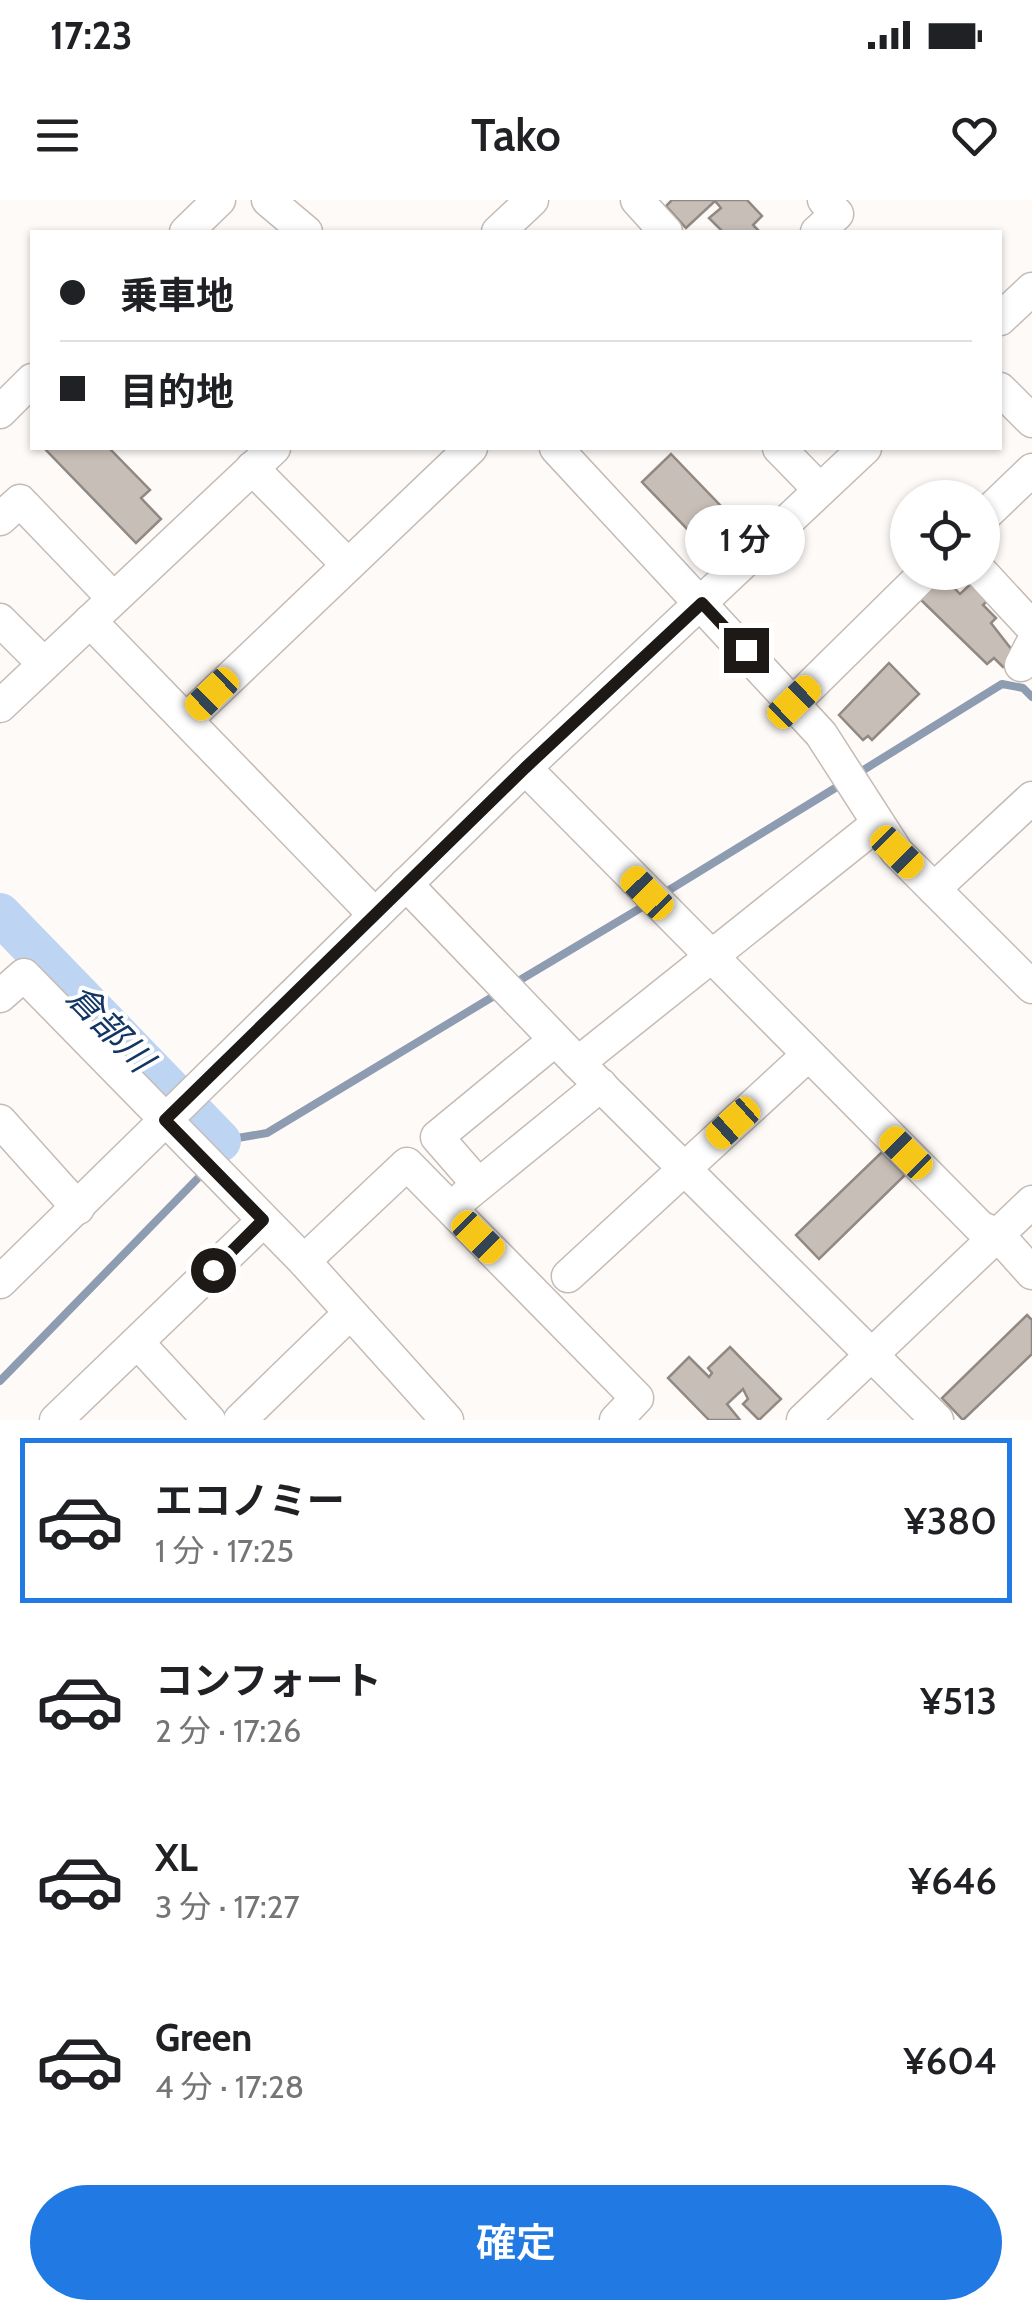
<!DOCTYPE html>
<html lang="ja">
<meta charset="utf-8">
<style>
:root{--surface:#fff;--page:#f2f2f2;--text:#202124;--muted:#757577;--line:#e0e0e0;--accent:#217ae4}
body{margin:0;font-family:Cabin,"Noto Sans JP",sans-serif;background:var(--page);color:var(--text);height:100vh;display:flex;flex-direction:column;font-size:38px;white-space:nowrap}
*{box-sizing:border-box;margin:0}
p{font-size:32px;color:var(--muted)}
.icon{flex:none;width:55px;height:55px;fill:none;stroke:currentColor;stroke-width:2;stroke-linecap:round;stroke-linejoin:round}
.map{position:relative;height:1220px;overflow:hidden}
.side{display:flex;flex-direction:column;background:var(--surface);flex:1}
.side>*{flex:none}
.top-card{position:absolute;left:30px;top:30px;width:972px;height:220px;border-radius:0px;box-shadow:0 2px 8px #0004;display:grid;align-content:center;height:220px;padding:0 30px;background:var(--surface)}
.buttons{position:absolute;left:890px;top:280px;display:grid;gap:20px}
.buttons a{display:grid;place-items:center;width:110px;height:110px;border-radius:50%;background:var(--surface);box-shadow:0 2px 8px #0004;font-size:50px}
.end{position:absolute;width:45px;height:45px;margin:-22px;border:12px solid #1d1917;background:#fff;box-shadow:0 0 0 5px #fff}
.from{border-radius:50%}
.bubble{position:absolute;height:70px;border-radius:35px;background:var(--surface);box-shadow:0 2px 8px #0004;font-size:32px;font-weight:600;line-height:70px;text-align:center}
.car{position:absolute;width:30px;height:60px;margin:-30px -15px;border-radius:12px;box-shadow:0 0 8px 2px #0007;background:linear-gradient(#f5c518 24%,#345 0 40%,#f5c518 0 76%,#345 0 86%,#f5c518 0)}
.top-card b{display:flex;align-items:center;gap:35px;height:95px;font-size:38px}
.top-card b+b{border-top:2px solid var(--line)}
.top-card i{width:25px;height:25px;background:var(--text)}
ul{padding:18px 0 0;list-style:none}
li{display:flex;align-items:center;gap:30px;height:165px;margin:0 20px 15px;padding:0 10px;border:5px solid transparent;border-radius:0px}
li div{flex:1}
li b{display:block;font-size:38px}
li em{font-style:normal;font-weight:600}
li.current{border-color:var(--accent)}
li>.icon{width:90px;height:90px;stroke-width:1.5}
.primary-button{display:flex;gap:20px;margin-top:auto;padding:20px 30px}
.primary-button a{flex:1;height:115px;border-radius:60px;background:var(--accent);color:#fff;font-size:40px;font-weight:600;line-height:115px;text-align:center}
.status{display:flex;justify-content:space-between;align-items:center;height:70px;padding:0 50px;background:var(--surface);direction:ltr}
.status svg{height:28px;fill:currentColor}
header{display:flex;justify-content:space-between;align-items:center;height:130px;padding:0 30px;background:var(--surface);font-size:45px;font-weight:600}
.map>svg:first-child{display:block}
</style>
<div class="status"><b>17:23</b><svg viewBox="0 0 49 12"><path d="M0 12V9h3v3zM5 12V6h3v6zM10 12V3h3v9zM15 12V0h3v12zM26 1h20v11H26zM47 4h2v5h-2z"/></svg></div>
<header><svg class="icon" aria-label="menu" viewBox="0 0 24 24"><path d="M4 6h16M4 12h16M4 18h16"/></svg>Tako<svg class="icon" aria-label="heart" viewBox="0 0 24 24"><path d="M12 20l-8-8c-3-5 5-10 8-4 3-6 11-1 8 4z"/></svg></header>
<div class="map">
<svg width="1032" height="1220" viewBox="0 0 1032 1220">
<rect width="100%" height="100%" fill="#fefaf8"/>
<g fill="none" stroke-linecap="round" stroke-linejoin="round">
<g stroke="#8e9cb1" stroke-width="8">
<path d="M857,574L1002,484L1023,488L1032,497"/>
<path d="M661,695L845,582"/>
<path d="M515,783L649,703"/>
<path d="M212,956L220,941L267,933L499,793"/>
<path d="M0,1181L203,973"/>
</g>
<path stroke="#bed4f3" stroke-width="42" d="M0,714L220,941"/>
</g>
<g fill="#c8beb8" stroke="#918882" stroke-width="2.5">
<path d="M672,0H747L762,16L753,25L760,32H723L709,18L721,8L715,1L686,28L666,6Z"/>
<path d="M44,248H109L150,290L141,298L161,319L136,343Z"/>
<path d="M671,254L744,330L715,358L642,282Z"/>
<path d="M944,377L960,394L975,380L991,397L983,405L996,418L991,423L1016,455L1003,467L994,458L987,464L920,399Z"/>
<path d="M889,463L919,494L872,540L868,536L863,540L839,515Z"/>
<path d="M882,952L905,975L819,1059L796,1035Z"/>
<path d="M1027,1115L1032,1120V1154L963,1220L942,1198Z"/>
<path d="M730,1147L781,1199L759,1220L743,1204L748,1199L743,1189L727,1204L740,1220H709L668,1178L689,1157L709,1177L712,1173L708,1168Z"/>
</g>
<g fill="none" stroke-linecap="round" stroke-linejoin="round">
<g stroke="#c5bbb5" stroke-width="35">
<g id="minor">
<path d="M268,0L306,32"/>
<path d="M637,0L666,32"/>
<path d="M186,32L219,0"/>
<path d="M498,32L532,0"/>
<path d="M817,32L837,14L824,0"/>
<path d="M1000,119L1032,89"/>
<path d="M1000,189L1032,221"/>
<path d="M0,212L32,180"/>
<path d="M556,248L821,534L897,652L1032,787"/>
<path d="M779,248L820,290"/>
<path d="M252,268L348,365"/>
<path d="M982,318L1032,270"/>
<path d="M0,319L20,301L113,398"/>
<path d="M981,372L1032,427"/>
<path d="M0,420L44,464"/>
<path d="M90,421L375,715"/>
<path d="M1021,465L1032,444"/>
<path d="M794,502L926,372"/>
<path d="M0,506L274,248"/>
<path d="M186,520L471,248"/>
<path d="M525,568L980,1027L998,1035L1032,1073"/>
<path d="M406,684L578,863L937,1220"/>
<path d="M934,689L1032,598"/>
<path d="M0,796L24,775L304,1061L447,1220"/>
<path d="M578,863L876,625"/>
<path d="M0,921L78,1008"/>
<path d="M477,983L437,937L555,840"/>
<path d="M465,996L601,885"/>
<path d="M304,1061L407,964L637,1198L616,1220"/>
<path d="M568,1076L808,855"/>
<path d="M0,1082L525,568L865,248"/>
<path d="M138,1143L209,1220"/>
<path d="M56,1220L263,1021"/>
<path d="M240,1220L348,1115"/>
<path d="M803,1220L1032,1002"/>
</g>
</g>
<use href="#minor" stroke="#fff" stroke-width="32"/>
</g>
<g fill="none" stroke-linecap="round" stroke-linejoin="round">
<path stroke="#1d1917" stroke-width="12" d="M213,1070L263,1020L165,920L525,568L702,403L746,450"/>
</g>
<g text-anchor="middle" stroke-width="8" stroke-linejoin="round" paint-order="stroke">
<g font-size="35" font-style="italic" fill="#113664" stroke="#fff">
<text transform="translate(110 828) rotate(46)" y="12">倉部川</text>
</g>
</g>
</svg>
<div class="buttons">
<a><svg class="icon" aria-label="locate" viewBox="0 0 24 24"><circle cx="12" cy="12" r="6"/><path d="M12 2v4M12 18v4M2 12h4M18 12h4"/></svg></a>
</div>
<i class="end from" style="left:213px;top:1070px"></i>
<i class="end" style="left:746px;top:450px"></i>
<div class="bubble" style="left:685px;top:305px;width:120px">1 分</div>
<i class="car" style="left:212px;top:494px;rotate:226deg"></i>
<i class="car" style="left:794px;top:502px;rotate:46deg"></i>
<i class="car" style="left:897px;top:652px;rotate:135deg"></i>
<i class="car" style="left:647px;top:693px;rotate:316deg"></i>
<i class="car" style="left:733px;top:923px;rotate:228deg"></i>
<i class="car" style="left:906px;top:953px;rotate:315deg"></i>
<i class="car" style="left:478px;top:1037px;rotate:135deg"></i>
<div class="top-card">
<b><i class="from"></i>乗車地</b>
<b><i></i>目的地</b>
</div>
</div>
<section class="side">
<ul>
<li class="current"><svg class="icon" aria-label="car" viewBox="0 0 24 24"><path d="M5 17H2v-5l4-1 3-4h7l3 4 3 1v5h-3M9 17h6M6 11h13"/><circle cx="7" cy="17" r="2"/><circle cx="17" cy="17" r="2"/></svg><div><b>エコノミー</b><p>1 分 · 17:25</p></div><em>¥380</em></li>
<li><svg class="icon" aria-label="car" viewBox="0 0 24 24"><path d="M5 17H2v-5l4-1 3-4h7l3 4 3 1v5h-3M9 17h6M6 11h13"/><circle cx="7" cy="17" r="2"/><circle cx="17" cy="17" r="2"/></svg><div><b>コンフォート</b><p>2 分 · 17:26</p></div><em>¥513</em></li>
<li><svg class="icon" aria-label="car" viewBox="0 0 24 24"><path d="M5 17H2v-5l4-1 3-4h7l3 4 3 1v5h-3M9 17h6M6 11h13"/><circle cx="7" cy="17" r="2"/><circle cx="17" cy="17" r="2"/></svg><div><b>XL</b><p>3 分 · 17:27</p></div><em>¥646</em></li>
<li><svg class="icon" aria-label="car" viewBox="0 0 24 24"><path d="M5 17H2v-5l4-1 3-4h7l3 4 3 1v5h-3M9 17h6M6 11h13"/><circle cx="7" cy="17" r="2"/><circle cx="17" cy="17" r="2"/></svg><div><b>Green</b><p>4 分 · 17:28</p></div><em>¥604</em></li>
</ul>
<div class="primary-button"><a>確定</a></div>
</section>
